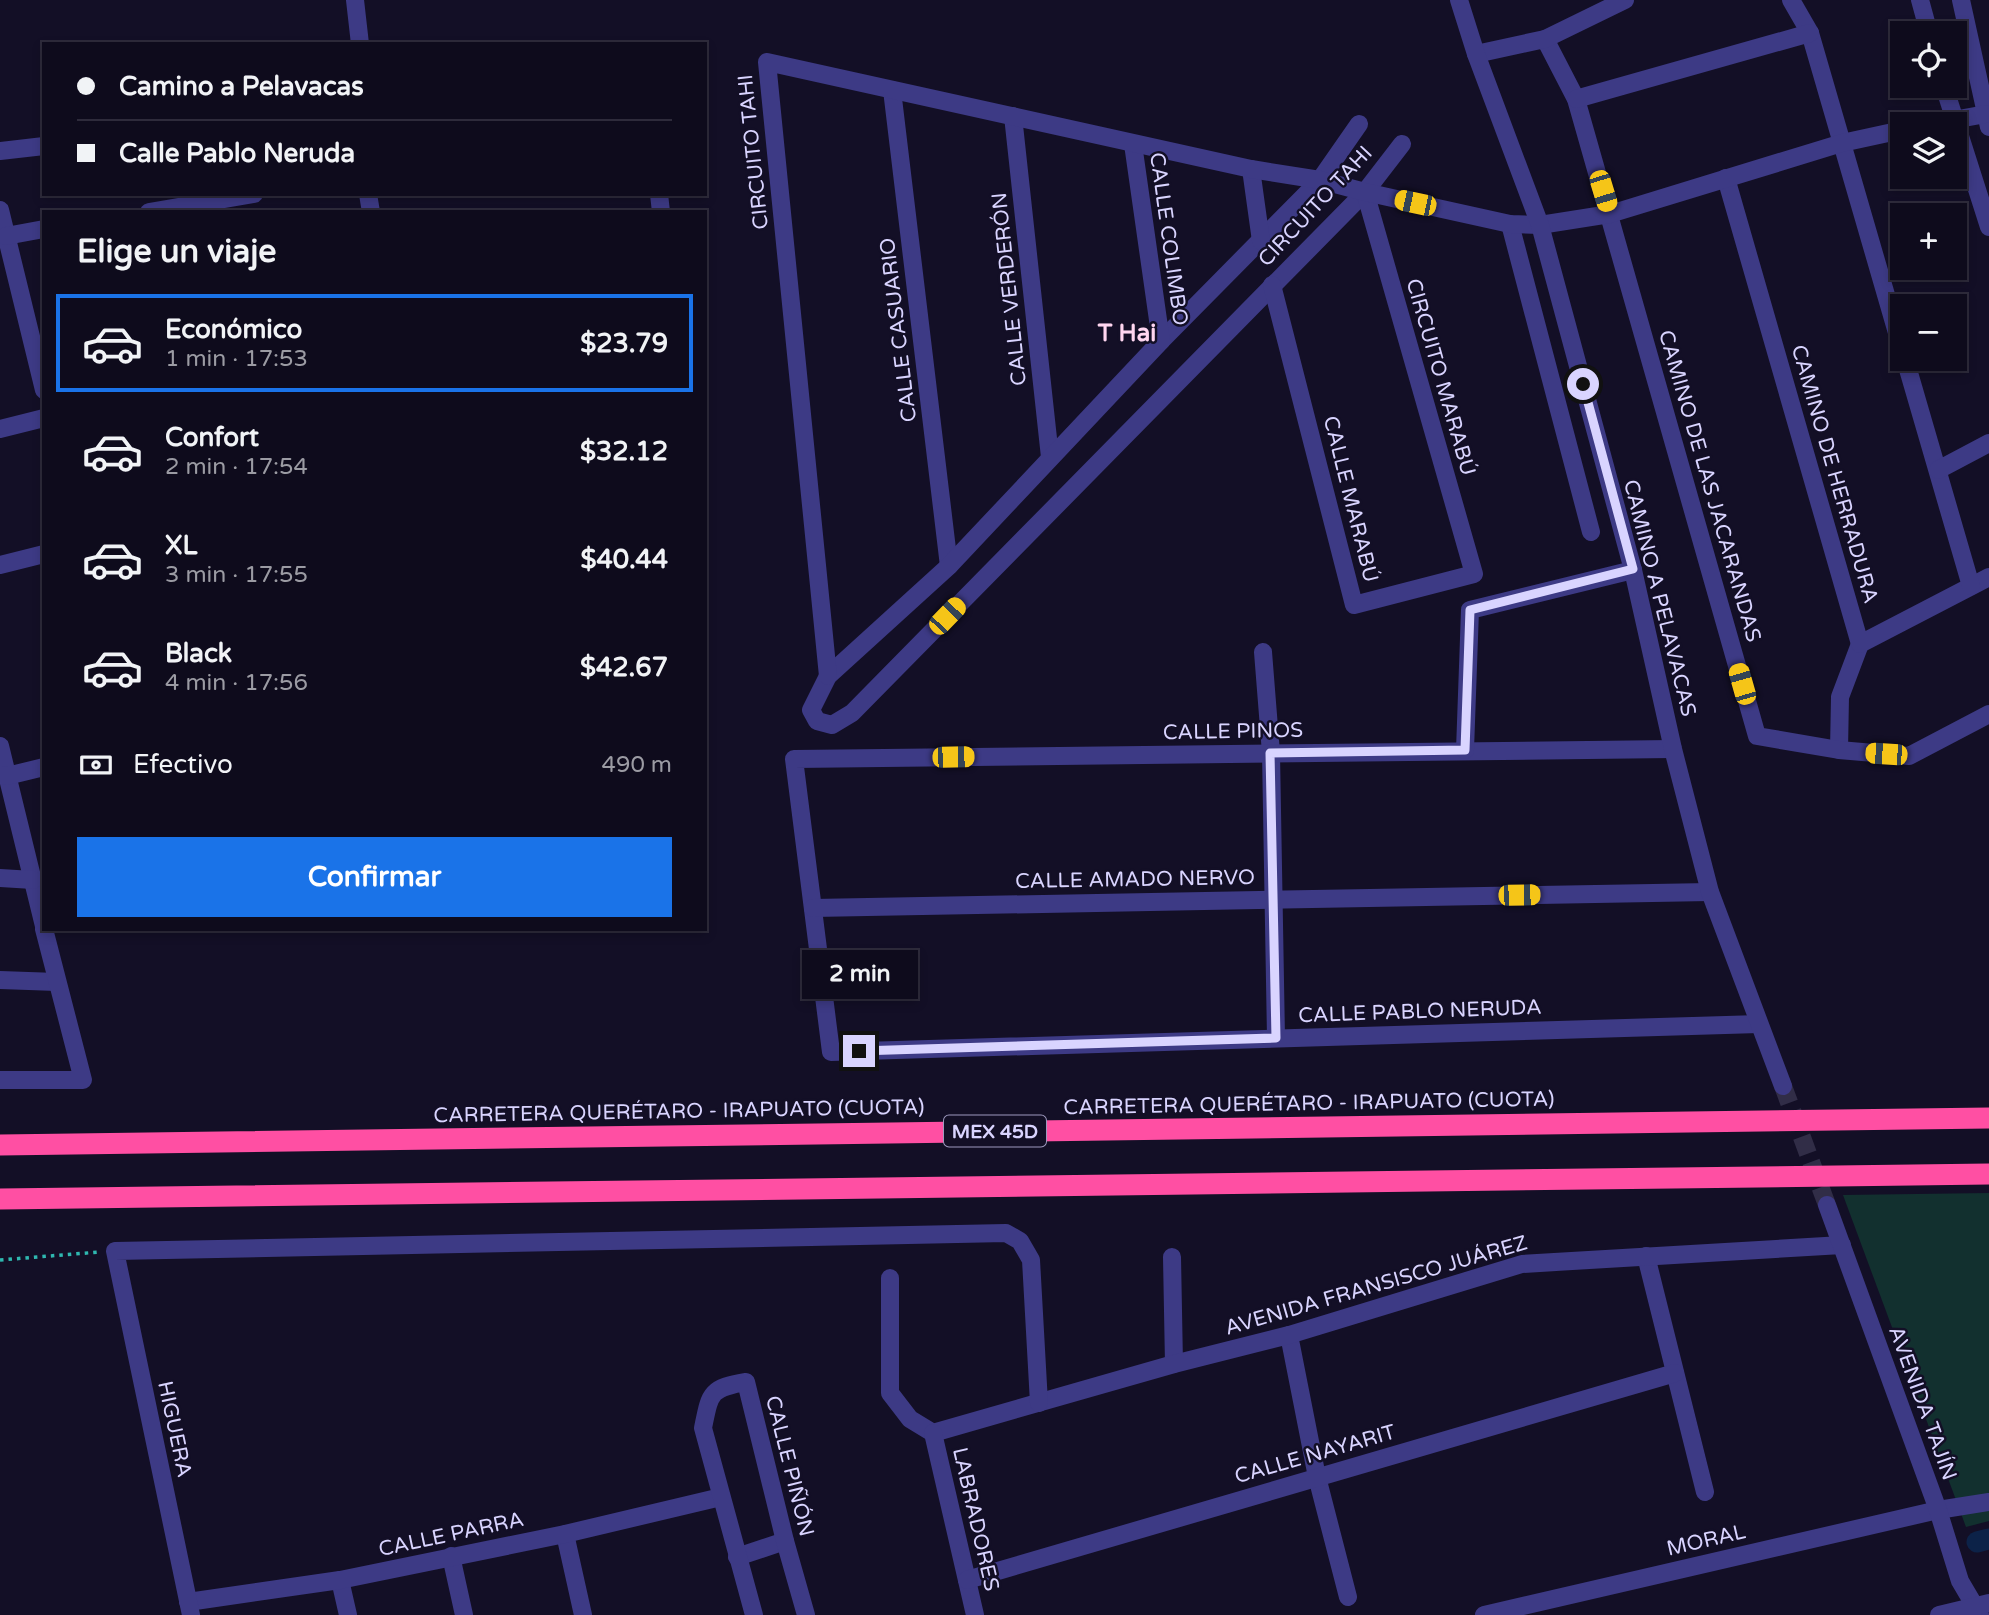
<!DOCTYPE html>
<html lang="es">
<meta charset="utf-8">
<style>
:root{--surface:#0e0b1c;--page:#171425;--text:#f1f3f6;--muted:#9b9ba3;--line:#2e2b3b;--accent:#1a73e8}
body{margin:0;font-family:"Varela Round",sans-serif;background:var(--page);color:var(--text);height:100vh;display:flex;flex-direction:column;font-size:26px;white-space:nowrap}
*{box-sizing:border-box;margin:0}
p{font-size:23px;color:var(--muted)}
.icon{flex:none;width:38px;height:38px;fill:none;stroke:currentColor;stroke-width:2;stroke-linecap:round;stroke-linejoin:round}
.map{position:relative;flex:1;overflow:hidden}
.sheet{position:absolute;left:42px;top:210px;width:665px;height:721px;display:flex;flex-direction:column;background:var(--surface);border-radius:0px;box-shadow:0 4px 10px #0003,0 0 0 2px var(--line)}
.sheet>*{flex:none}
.banner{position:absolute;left:42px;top:42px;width:665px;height:154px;border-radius:0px;box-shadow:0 4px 10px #0003,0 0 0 2px var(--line);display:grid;align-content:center;height:154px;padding:0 35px;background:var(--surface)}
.fabs{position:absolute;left:1890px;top:21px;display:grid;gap:14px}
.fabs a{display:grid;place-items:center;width:77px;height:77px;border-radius:0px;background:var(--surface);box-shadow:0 4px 10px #0003,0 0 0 2px var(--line);font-size:35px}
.end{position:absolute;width:32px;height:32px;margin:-16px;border:9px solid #d9d4ff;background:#111;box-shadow:0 0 0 4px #111}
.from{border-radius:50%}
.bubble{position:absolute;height:49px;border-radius:0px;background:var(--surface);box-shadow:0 4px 10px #0003,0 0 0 2px var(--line);font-size:23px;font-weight:700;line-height:49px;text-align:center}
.car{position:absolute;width:21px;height:42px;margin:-21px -10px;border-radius:9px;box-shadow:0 0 5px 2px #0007;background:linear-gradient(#f5c518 24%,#345 0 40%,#f5c518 0 76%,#345 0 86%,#f5c518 0)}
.banner b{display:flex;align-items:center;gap:24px;height:66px;font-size:26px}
.banner b+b{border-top:2px solid var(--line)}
.banner i{width:18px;height:18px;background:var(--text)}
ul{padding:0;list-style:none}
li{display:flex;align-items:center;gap:21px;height:98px;margin:0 14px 10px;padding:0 21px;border:4px solid transparent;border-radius:0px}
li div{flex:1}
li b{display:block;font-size:26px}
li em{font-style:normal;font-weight:700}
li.active{border-color:var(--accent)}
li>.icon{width:63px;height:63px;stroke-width:1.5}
h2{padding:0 35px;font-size:32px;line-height:84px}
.pay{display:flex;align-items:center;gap:18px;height:77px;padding:0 35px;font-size:26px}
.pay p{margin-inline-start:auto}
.button{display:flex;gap:14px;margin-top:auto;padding:14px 35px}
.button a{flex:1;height:80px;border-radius:0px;background:var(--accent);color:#fff;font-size:28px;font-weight:700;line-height:80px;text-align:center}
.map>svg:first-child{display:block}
</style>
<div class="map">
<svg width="1989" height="1615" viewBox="0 0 1989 1615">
<rect width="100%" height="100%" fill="#130f26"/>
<path fill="#12302f" d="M1989,1193V1521L1966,1527L1843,1195Z"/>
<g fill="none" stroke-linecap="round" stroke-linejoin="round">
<path stroke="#0c2248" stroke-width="21" d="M1977,1542L1989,1539"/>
<path stroke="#312d47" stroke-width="18" stroke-dasharray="18 9" stroke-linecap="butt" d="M1783,1086L1827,1205"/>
<path stroke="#2fb8b0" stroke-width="3.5" stroke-dasharray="3.5 5" stroke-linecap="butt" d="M0,1260L99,1252"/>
<path stroke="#3d3a85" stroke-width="18" d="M1839,750L1840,697L1860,644"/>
<g stroke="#3d3a85" stroke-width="18">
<path d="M355,0L360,44"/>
<path d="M1791,0L1810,33L1902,350"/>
<path d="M1920,0L1929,33"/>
<path d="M1961,0L1989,127"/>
<path d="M1545,39L1576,99L1757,736L1839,750L1909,756L1989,714"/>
<path d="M1476,54L1545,39L1625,0"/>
<path d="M1944,86L1989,227"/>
<path d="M892,90L949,566"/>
<path d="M1576,99L1810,33"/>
<path d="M1013,116L1050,457"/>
<path d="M1359,124L1320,180L1161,341L949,566L828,676L811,710L817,721L832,725L852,713L1365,192L1402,144"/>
<path d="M1931,124L1986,114"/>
<path d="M1133,144L1161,341"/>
<path d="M0,151L44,146"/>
<path d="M1251,169L1261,241"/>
<path d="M1726,178L1860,644L1989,577"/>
<path d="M368,194L371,212"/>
<path d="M659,194L661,212"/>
<path d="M0,210L44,390"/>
<path d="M149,212L254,194"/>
<path d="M1510,224L1591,532"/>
<path d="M6,236L44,229"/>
<path d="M1272,285L1354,605L1474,574L1365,192"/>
<path d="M1905,359L1971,586"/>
<path d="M0,429L44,418"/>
<path d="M1938,470L1989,443"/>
<path d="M0,565L44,554"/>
<path d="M1263,652L1271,753L1276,1038"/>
<path d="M828,676L767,62L1251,169L1320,180L1365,192L1510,224L1540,225L1610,214L1842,143L1902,130"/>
<path d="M0,746L44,926"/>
<path d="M1673,749L794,759L831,1052L1759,1024"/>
<path d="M1465,750L1470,610L1633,570"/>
<path d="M0,775L7,776L44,767"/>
<path d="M0,878L33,880"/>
<path d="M813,908L1710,892"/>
<path d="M0,980L57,982"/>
<path d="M0,1080H83L44,929"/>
<path d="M1646,1256L1705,1492"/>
<path d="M1172,1257L1174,1364"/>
<path d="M890,1278V1393L910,1419L933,1433"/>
<path d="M1289,1335L1317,1477L1348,1597"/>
<path d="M933,1433L1174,1364L1289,1335L1522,1264L1842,1245"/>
<path d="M933,1433L975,1615"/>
<path d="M565,1534L583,1615"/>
<path d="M451,1556L464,1615"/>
<path d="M737,1557L785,1541"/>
<path d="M340,1580L348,1615"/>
<path d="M967,1580L1675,1373"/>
<path d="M188,1602L340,1580L565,1534L721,1497"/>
<path d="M191,1615L115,1251L1006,1233L1020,1241L1031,1260L1039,1403"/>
<path d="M754,1615L703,1428C710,1394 709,1388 746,1382L785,1541L806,1615"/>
<path d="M1484,1615L1938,1510L1989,1502"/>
</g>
<g stroke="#3d3a85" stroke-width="18">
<path d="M1459,0L1476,54L1540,225L1633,570L1673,749L1710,892L1783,1086"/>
<path d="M1827,1205L1938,1510L1960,1581L1980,1615"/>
<path d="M1939,1615L1989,1603"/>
</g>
<g stroke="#ff4fa3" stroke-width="21">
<path d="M0,1145L1989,1118"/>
<path d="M0,1199L1989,1174"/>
</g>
</g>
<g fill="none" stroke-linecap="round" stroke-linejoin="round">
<path stroke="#d9d4ff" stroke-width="9" d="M859,1051L1276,1038L1270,753L1465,750L1470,610L1633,569L1583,384"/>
</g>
<g text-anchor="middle" stroke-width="5" stroke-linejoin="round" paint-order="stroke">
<rect fill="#130f26" stroke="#9e99be" stroke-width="2" x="944" y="1115.5" width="102" height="31" rx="5"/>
<g font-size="19" font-weight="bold" fill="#d9d4ff">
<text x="995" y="1138">MEX 45D</text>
</g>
<g font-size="21" fill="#d9d4ff" stroke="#130f26">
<text transform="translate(753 152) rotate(-96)" y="7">CIRCUITO TAHI</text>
<text transform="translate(1315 206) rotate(-47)" y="7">CIRCUITO TAHI</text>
<text transform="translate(1169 239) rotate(82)" y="7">CALLE COLIMBO</text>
<text transform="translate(1009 289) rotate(-96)" y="7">CALLE VERDERÓN</text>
<text transform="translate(898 330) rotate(-97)" y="7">CALLE CASUARIO</text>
<text transform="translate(1441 377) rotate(74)" y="7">CIRCUITO MARABÚ</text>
<text transform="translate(1835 474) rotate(74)" y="7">CAMINO DE HERRADURA</text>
<text transform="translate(1710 486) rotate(74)" y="7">CAMINO DE LAS JACARANDAS</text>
<text transform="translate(1351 499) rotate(76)" y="7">CALLE MARABÚ</text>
<text transform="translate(1660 598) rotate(76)" y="7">CAMINO A PELAVACAS</text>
<text transform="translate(1233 731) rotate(-1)" y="7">CALLE PINOS</text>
<text transform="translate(1135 879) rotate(-1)" y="7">CALLE AMADO NERVO</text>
<text transform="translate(1420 1011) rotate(-2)" y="7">CALLE PABLO NERUDA</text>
<text transform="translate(1309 1103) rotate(-1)" y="7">CARRETERA QUERÉTARO - IRAPUATO (CUOTA)</text>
<text transform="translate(679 1111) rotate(-1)" y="7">CARRETERA QUERÉTARO - IRAPUATO (CUOTA)</text>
<text transform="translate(1376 1285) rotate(-16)" y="7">AVENIDA FRANSISCO JUÁREZ</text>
<text transform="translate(1923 1403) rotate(70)" y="7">AVENIDA TAJÍN</text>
<text transform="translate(175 1429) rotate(78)" y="7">HIGUERA</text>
<text transform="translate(1315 1454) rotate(-16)" y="7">CALLE NAYARIT</text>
<text transform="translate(790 1466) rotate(76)" y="7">CALLE PIÑÓN</text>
<text transform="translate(976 1519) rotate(77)" y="7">LABRADORES</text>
<text transform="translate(451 1534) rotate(-12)" y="7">CALLE PARRA</text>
<text transform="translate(1706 1540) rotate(-13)" y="7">MORAL</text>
</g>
<g font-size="24" font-weight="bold" fill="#ffd6f0" stroke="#130f26">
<text x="1127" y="341">T Hai</text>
</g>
</g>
</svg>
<div class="fabs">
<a><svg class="icon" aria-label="locate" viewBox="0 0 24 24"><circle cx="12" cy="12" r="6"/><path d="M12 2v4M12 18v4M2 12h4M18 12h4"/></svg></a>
<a><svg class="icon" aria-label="layers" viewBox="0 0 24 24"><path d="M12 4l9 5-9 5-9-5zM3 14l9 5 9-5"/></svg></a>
<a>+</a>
<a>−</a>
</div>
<i class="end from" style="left:1583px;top:384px"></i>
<i class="end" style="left:859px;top:1051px"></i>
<div class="bubble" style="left:802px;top:950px;width:116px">2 min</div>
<i class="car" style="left:1603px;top:191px;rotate:163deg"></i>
<i class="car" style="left:1415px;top:203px;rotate:282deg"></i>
<i class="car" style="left:947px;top:616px;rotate:44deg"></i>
<i class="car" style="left:1742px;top:684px;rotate:344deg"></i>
<i class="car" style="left:1886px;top:754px;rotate:274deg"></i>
<i class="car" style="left:953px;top:757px;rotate:89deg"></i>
<i class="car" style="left:1519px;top:895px;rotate:89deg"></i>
<div class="banner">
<b><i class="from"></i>Camino a Pelavacas</b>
<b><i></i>Calle Pablo Neruda</b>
</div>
<section class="sheet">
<h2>Elige un viaje</h2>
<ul>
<li class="active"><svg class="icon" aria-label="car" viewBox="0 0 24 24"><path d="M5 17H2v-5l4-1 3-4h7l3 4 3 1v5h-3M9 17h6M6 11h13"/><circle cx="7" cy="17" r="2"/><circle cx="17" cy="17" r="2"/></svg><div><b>Económico</b><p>1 min · 17:53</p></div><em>$23.79</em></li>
<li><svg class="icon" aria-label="car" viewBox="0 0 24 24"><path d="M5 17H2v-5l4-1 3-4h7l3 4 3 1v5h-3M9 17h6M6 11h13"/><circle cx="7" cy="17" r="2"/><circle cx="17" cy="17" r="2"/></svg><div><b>Confort</b><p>2 min · 17:54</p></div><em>$32.12</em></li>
<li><svg class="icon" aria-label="car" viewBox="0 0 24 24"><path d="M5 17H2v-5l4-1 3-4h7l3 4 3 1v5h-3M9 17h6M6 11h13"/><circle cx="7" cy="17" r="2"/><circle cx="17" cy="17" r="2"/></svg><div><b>XL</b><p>3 min · 17:55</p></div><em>$40.44</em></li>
<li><svg class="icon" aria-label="car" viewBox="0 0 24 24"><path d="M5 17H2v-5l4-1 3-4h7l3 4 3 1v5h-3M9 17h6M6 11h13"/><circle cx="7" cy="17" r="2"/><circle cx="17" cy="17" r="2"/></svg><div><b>Black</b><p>4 min · 17:56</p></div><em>$42.67</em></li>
</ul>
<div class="pay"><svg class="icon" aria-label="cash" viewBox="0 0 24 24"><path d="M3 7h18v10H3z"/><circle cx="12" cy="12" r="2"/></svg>Efectivo<p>490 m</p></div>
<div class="button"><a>Confirmar</a></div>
</section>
</div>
